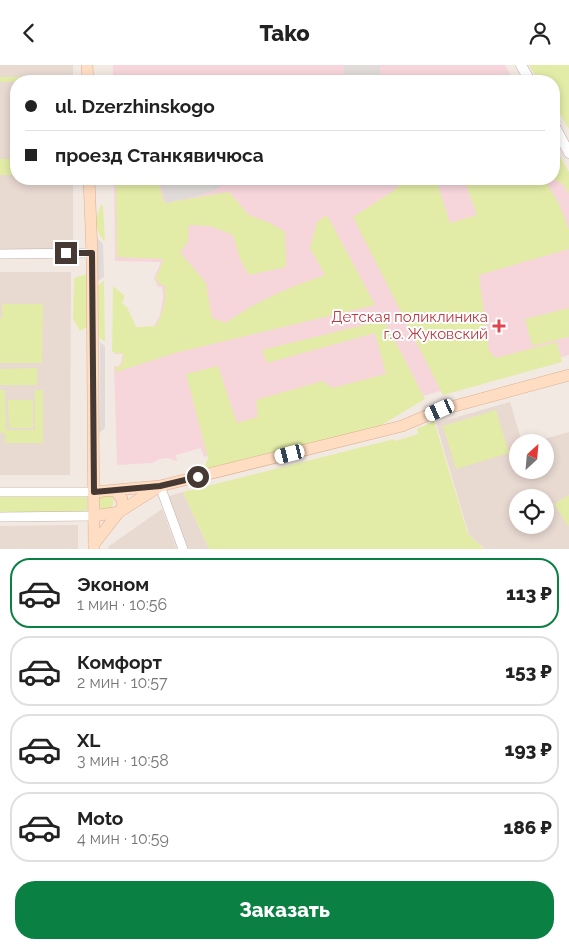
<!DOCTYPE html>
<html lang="ru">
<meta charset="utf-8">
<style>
:root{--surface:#fff;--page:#f6f6f6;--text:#222;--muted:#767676;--line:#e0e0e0;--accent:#0b8043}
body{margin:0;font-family:Raleway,sans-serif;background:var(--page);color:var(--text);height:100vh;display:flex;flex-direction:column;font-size:19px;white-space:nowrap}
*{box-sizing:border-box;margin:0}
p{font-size:16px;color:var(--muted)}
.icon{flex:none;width:28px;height:28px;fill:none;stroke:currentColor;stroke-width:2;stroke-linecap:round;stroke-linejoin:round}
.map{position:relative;height:484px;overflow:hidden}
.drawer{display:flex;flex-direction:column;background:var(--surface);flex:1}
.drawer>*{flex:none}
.banner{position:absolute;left:10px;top:10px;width:550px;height:110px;border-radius:20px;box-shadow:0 2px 8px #0003;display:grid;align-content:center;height:110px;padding:0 15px;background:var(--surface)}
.needle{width:32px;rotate:26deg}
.buttons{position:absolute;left:509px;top:369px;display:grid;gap:10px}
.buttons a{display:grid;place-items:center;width:45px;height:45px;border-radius:50%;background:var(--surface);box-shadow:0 2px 8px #0003;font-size:25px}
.end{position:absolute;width:22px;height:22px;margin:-11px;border:6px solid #463833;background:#fff;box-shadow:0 0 0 2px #fff}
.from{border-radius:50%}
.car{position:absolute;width:15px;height:30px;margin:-15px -8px;border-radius:6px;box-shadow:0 0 4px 1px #0007;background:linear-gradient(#fff 24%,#345 0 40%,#fff 0 76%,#345 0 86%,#fff 0)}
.banner b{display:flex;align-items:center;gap:18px;height:48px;font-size:19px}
.banner b+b{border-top:1px solid var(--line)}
.banner i{width:12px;height:12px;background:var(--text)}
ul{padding:9px 0 0;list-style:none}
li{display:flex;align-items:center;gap:15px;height:70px;margin:0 10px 8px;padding:0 5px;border:2px solid var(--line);border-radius:20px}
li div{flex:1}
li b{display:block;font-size:19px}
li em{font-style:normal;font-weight:800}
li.on{border-color:var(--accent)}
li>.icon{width:45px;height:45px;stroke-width:1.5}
.cta{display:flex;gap:10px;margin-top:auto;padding:10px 15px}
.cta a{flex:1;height:58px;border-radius:20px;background:var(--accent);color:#fff;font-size:20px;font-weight:800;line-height:58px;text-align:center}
header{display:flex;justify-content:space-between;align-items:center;height:65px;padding:0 15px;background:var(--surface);font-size:22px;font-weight:800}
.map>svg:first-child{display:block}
</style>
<header><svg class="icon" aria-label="back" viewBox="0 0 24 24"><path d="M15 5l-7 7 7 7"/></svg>Tako<svg class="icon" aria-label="person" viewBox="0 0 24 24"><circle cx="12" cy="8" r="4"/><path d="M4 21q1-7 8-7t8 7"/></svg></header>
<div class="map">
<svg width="569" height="484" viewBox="0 0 569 484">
<rect width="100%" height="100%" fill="#f3e9e3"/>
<g fill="#e8d9d1" fill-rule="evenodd">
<path d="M0,0H73V16H16V114H73V185L0,186Z"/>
<path d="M0,207H71L70,410H0Z"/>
<path d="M510,337L522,377L518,378V405H545V378L534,377L569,367V484H485L469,470L436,358ZM518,432H545V460H518Z"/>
<path d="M183,427L209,484H185L166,432Z"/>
<path d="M162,444L177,484H108V482Z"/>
<path d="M78,460V484H0V461Z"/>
</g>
<g fill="#f6d5db">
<path d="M113,0H505L514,16H113Z"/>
<path d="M554,92L569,120V290L204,392L201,383L176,390L177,396L167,393L160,394L152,398L117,400L114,301H118L121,298L123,289H114L115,267H147L154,261L160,250L163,232L162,222H158L154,213L161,197L115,196L114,114H554Z"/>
</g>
<g fill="#e3eca7">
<path d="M529,0H569V64L554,39V16H539Z"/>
<path d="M0,12H33V16L0,17Z"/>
<path d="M554,81L569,107V129L564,120L556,115L546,117L560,141L569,165V184L479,210L489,286L496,293L557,277L562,297L443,330L353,152L395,125L404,114H436L450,158L477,150L464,114H554Z"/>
<rect x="0" y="94" width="16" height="16"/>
<path d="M116,114H167L158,116L164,138L229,127L249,150L270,158L285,167L286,202L249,210L240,194L233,170L210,161L189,160L188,177L180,187L206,218L212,253L226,258C256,236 290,222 325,210L310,183L317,157L327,150L375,240L175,288L116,307L115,302H119L122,299L124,289L112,287L113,221L125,231L122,238L127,242L136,262L156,261C163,247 166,236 165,221L159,219L156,212L164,194L117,192Z"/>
<path d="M101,140H103L105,177C94,165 95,154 101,140Z"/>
<path d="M87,209V262L80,266L73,254L74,213Z"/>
<path d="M104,215V217L105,277L100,273L99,269L98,221Z"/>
<path d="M2,239H43L42,298H0V253H2Z"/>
<path d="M569,243V272L532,281L525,254Z"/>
<path d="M384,255L425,334L380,361L202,408L208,393L186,309L218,301L237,358L258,352L256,335L323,316L332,323L386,309L375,268L267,298L262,285Z"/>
<path d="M37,303V320H0V304Z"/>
<path d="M0,325H5L6,365H35V325H43V378H5V368H0Z"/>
<path d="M8,335H33V363H9Z"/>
<path d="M496,345L509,388L456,404L443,361Z"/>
<path d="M434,356L468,469L484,484H209L183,427L394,374L395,376L418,369L417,364Z"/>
<path d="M87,430V447H0V431Z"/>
<path d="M111,430L114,437C112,444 106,447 99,443L98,432Z"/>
<path d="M569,430V460L568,461L554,439Z"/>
</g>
<g fill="#e0dbd9">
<path d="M344,0H380L381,16H344Z"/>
<path d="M178,114H220V123L202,130L166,138L160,118Z"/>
<path d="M97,173L103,179L104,212L98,216Z"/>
<path d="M100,277L105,281V363L99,368Z"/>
</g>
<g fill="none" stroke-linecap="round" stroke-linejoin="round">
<g stroke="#c3b1a8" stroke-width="10">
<g id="minor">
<path d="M0,189L92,188"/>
<path d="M160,421L183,484"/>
<path d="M0,427H94"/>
<path d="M0,452L94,451"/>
</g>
</g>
<g stroke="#c3b1a8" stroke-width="11">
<g id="tertiary">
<path d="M521,0L530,16"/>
<path d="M554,60L569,88"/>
</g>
</g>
<g stroke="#dbb090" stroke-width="12">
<g id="secondary">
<path d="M87,0L88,16"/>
<path d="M89,114L92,188L94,484"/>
<path d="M94,427L160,421L402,361L440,345L569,310"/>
<path d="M94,451L119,447L157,423"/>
<path d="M94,479L122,443V434L115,426"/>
</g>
</g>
<use href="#minor" stroke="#fff" stroke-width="9"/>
<use href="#tertiary" stroke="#fff" stroke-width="10"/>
<use href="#secondary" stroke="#ffddc2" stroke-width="11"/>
</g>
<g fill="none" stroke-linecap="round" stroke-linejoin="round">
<path stroke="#463833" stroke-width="6" d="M66,188H92L94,427L160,421L198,412"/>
</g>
<path fill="#e0444e" stroke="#fff" stroke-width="2" d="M496.5 253.5h5v5h5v5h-5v5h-5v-5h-5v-5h5z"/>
<g text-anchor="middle" stroke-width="4" stroke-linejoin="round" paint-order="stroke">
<g font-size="15" fill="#be3a42" stroke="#fff" text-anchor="end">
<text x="488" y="257">Детская поликлиника<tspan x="488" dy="17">г.о. Жуковский</tspan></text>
</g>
</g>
</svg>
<div class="buttons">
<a><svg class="needle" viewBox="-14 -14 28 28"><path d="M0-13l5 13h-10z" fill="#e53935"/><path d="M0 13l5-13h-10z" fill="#767676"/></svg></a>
<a><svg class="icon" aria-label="locate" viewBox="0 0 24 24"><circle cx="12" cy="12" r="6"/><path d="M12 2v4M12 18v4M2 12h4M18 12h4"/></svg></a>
</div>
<i class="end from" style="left:198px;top:412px"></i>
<i class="end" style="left:66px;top:188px"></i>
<i class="car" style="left:440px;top:345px;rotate:246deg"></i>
<i class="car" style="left:290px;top:389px;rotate:256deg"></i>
<div class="banner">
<b><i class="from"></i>ul. Dzerzhinskogo</b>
<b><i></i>проезд Станкявичюса</b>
</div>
</div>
<section class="drawer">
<ul>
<li class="on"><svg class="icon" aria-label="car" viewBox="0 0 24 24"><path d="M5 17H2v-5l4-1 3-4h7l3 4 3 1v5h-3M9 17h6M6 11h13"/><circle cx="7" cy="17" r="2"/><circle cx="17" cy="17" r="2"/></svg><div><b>Эконом</b><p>1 мин · 10:56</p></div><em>113 ₽</em></li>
<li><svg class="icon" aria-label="car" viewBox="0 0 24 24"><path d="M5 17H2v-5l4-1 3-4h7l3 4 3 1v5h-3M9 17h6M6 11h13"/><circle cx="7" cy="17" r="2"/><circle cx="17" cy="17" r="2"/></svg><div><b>Комфорт</b><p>2 мин · 10:57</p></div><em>153 ₽</em></li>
<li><svg class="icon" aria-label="car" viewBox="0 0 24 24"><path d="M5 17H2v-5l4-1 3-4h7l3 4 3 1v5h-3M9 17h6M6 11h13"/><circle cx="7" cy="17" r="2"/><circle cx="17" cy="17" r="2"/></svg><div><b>XL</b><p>3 мин · 10:58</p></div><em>193 ₽</em></li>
<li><svg class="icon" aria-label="car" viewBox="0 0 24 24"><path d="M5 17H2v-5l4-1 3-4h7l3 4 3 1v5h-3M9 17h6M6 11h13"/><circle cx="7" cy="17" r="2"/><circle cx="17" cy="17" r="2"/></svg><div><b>Moto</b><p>4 мин · 10:59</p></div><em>186 ₽</em></li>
</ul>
<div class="cta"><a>Заказать</a></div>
</section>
